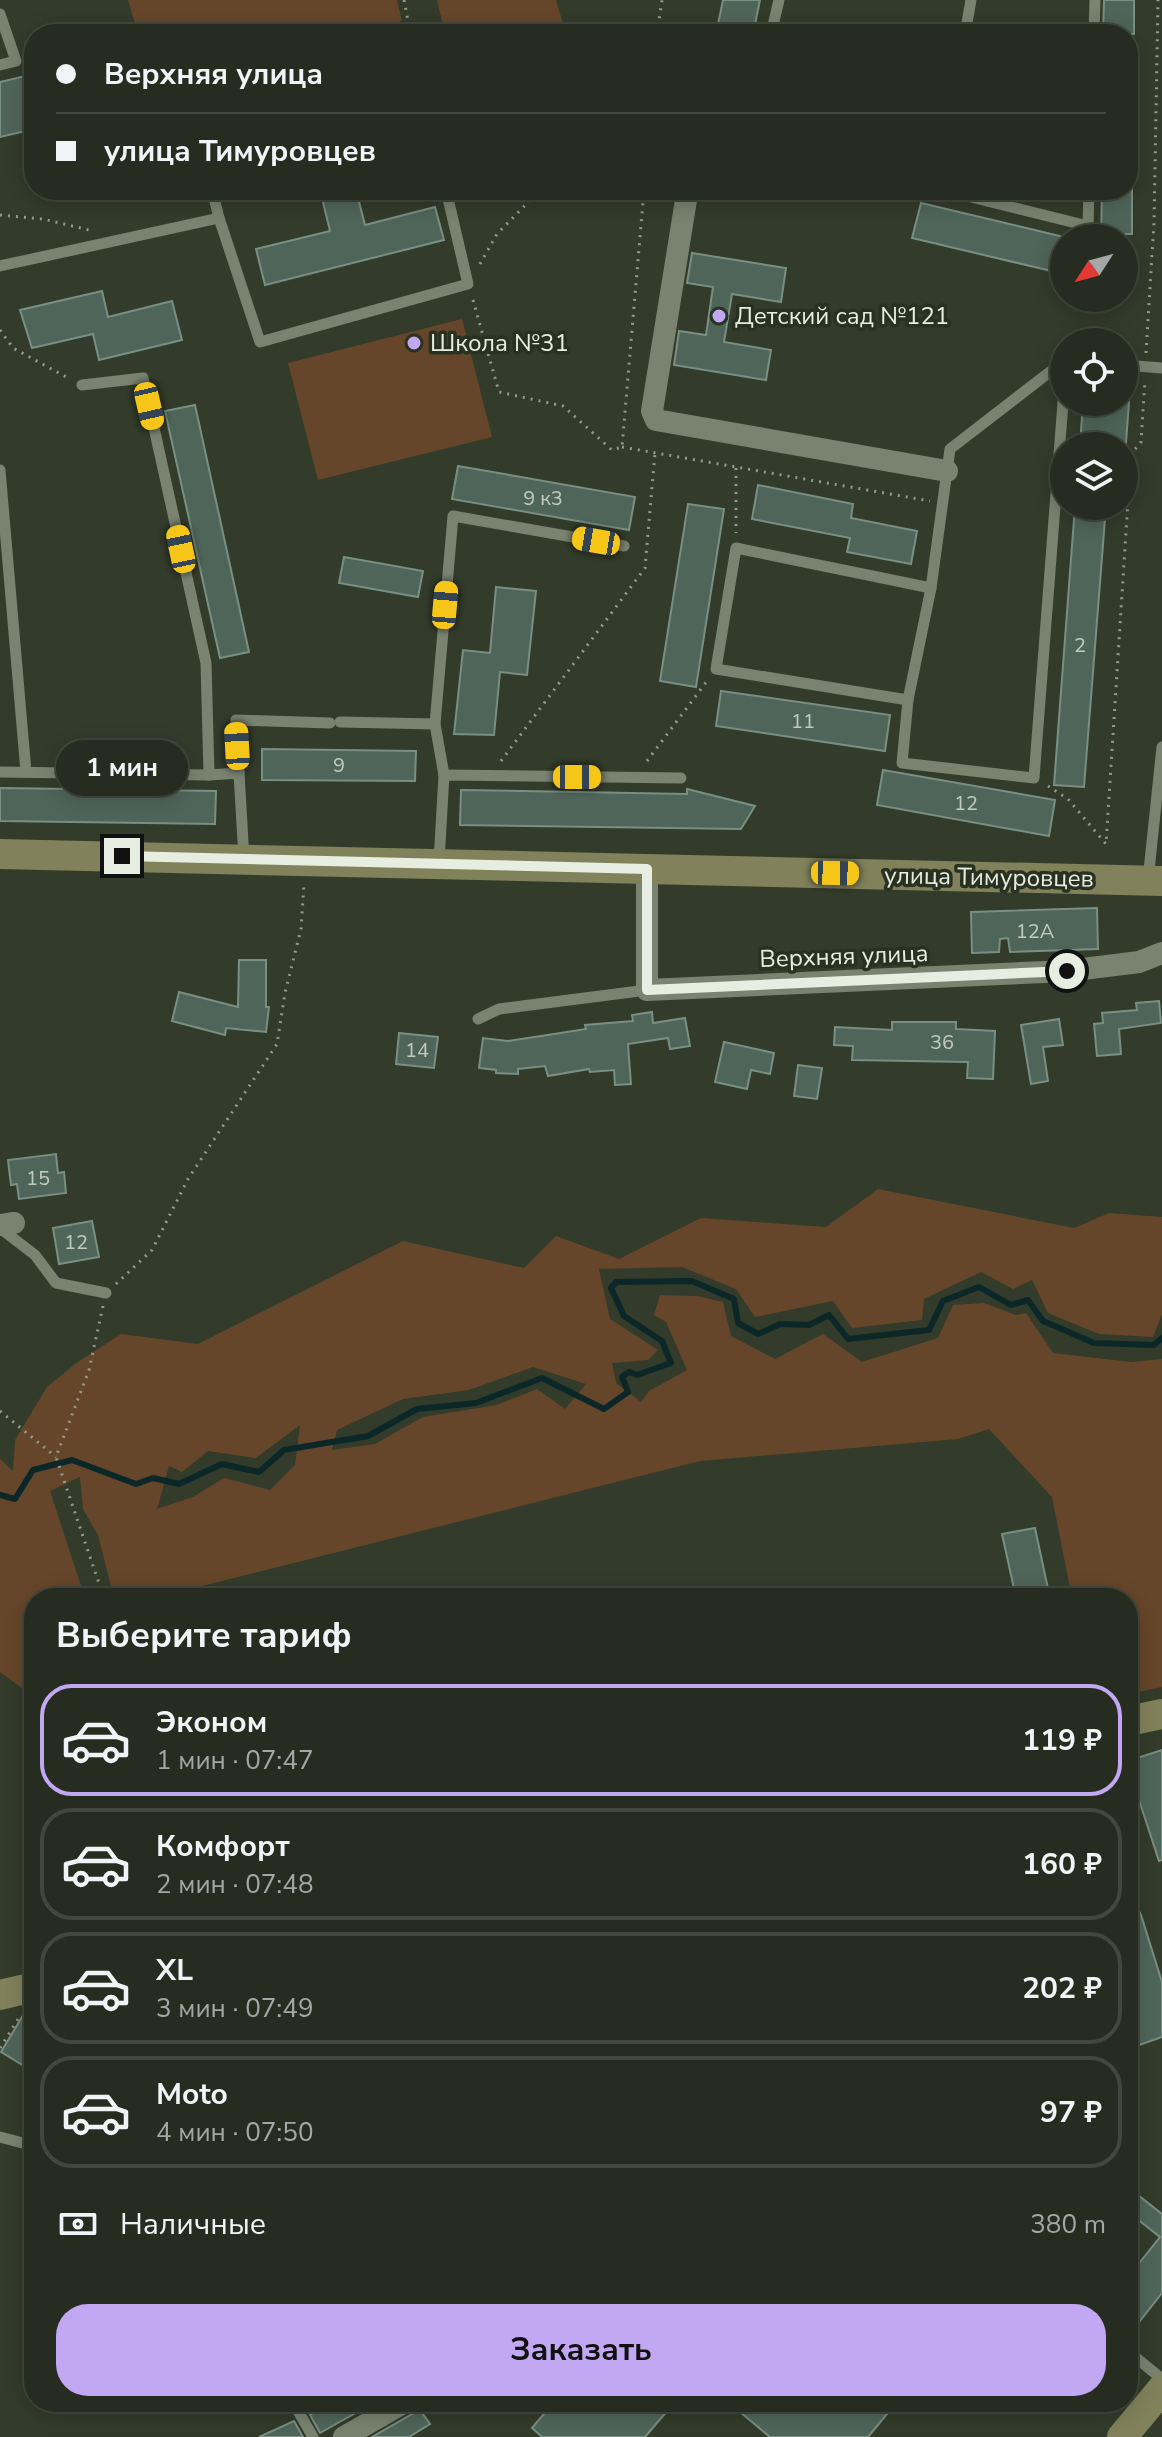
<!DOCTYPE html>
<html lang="ru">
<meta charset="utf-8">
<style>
:root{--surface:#262c20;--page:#32382d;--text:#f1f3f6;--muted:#a4a7a5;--line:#42483e;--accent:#c2a7f2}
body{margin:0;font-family:"Nunito Sans",sans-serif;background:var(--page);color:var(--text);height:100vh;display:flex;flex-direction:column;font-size:30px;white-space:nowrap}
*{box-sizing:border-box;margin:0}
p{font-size:26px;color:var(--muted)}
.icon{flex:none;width:44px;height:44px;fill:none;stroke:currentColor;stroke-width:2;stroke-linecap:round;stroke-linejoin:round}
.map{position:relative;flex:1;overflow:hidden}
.details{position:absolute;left:24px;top:1588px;width:1114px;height:824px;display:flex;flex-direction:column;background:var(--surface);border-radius:32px;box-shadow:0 4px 20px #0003,0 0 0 2px var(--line)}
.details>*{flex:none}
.guide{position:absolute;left:24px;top:24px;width:1114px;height:176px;border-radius:32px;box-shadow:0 4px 20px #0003,0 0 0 2px var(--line);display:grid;align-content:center;height:176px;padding:0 32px;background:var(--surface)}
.needle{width:52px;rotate:234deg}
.fabs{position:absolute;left:1050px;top:224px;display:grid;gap:16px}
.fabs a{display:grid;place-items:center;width:88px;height:88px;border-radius:50%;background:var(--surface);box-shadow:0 4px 20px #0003,0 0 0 2px var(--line);font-size:40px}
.end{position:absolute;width:36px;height:36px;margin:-18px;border:10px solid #e8ede2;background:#111;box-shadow:0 0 0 4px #111}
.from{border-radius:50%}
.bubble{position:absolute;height:56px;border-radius:28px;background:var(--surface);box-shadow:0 4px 20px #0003,0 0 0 2px var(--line);font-size:26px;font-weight:700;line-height:56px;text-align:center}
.car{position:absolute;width:24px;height:48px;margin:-24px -12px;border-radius:10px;box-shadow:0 0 6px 2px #0007;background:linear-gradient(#f5c518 24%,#345 0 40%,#f5c518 0 76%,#345 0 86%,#f5c518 0)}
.guide b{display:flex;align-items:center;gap:28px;height:76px;font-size:30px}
.guide b+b{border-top:2px solid var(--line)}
.guide i{width:20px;height:20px;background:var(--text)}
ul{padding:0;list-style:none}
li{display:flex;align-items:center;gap:24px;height:112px;margin:0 16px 12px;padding:0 16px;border:4px solid var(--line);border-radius:32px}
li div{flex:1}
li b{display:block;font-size:30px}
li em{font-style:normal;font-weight:700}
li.active{border-color:var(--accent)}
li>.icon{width:72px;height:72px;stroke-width:1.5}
h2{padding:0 32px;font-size:36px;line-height:96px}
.pay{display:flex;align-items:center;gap:20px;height:88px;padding:0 32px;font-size:30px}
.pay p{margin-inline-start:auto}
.cta{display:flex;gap:16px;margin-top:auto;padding:16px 32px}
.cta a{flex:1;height:92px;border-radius:32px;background:var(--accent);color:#111;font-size:32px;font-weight:700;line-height:92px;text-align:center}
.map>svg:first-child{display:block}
</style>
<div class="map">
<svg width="1162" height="2437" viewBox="0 0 1162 2437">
<rect width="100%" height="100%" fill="#333b2a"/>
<g fill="#66462a" fill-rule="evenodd">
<path d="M128,0H397L402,21L352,34H138Z"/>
<path d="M437,0H556L566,34H445Z"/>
<path d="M462,319L492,437L318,480L288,363Z"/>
<path d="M878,1189L1074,1228L1109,1213L1162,1217V1314L1153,1337L1099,1334L1048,1313L1032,1280L1013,1289L981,1272L924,1299L922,1320L852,1328L833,1301L755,1317L736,1289L682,1267L599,1269L610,1319L658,1350L648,1360L612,1363L616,1383L641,1402L649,1391L687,1370L666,1322L654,1315L660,1295L697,1296L723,1302L731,1336L775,1359L823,1334L862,1362L938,1338L953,1305L984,1303L1016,1315L1026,1313L1053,1353L1131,1362L1162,1359V1687L1128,1694V1598H1072L1052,1497L989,1429L958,1439L700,1461L154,1598H114L98,1535L83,1509L80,1477L50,1491L85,1598H34V1697L0,1672V1459L13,1471L15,1440L47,1387L75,1364L121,1334L198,1344L403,1241L524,1268L556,1236L619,1259L701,1218L826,1227ZM533,1367L586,1384L565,1409L537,1389L497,1405L423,1417L375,1444L332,1450L337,1430L403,1399L469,1390ZM300,1425L295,1465L270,1490L224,1478L193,1497L157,1509L169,1466L182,1472L208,1451L256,1458Z"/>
</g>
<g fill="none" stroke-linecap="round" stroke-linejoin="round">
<path stroke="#0b2728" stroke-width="6" d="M0,1495L15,1499L33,1470L72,1460L136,1484L153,1478L179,1484L222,1464L259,1472L284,1450L368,1436L417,1409L476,1403L542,1378L604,1409L628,1392L622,1377L629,1372L637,1375L671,1363L662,1341L624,1316L611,1288L616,1282L692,1281L734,1299L738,1323L758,1334L780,1324L809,1325L829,1315L848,1339L929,1330L943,1301L979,1287L1011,1305L1028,1300L1043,1321L1094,1343L1154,1345L1162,1338"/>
</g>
<g fill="#50655a" stroke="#788f83" stroke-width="2">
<path d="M723,0H760L753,34H716Z"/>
<path d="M1104,0H1134V34H1103Z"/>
<path d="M34,74V129L0,137V82Z"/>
<path d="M320,190H356L365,225L435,207L444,240L265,285L256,249L330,231Z"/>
<path d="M1102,190H1132V234H1123V238H1101Z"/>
<path d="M921,203L1064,237V274L912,238Z"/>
<path d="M692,253L786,268L781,302L732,294L724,342L771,350L766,380L674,365L679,331L706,335L713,287L687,283Z"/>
<path d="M102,291L108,317L172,301L182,340L99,360L93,334L32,348L20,310Z"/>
<path d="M1083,402H1129L1126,443L1105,441L1104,446H1080Z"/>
<path d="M195,405L249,652L220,658L165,411Z"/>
<path d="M458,466L635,497L629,530L452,499Z"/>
<path d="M758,485L853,504L851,518L917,531L911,564L847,552L850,538L752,519Z"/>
<path d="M688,504L724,509L696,687L660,681Z"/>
<path d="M1075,506H1106L1084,787L1054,785Z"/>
<path d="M344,557L423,571L418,597L339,583Z"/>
<path d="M496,587L536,591L527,675L500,672L494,735L454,734L463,650L490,653Z"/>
<path d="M721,691L890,715L885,751L716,726Z"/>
<path d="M262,749L416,751L415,781L262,780Z"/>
<path d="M883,770L1055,800L1049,836L877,805Z"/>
<path d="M0,788L216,791L215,824L0,821Z"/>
<path d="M687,789L755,806L741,829L460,825L461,790L687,794Z"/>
<path d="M1097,908L1098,949L1010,952L1008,938L1000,939L999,952L972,953L971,912Z"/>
<path d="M239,960H266V1007H269L266,1032L226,1028L225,1035L172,1021L179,992L238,1007Z"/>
<path d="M1159,1001L1161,1023L1119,1029L1121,1054L1097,1056L1094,1024L1103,1023L1102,1013L1137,1010L1136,1003Z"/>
<path d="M652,1012L653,1023L685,1018L690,1046L670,1049L668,1038L628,1044L631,1084L615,1085L614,1070L590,1072L589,1069L548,1076L545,1066L518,1069V1074L496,1073V1070L479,1068L483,1038L508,1041L541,1036L586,1029L585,1025L633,1021L632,1015Z"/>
<path d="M1059,1019L1063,1045L1043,1047L1048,1081L1031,1084L1021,1025Z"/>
<path d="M892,1022H956V1029L995,1031L993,1079L967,1078L968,1062L852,1060L853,1046L834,1045L835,1027L892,1030Z"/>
<path d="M399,1033L438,1037L434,1068L396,1064Z"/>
<path d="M724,1042L774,1053L770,1074L751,1070L747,1089L715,1082Z"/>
<path d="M798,1065L822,1068L817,1099L794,1096Z"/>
<path d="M56,1154L58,1173L64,1172L66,1193L19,1199L17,1184L11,1185L8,1160Z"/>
<path d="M92,1221L99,1257L59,1264L53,1228Z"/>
<path d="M1035,1528L1050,1598H1016L1002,1534Z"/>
<path d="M1162,1750V1860L1159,1861L1133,1782L1128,1784V1761Z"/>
<path d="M1128,1889L1141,1915L1162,1982V2037L1128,2049Z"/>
<path d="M34,2006V2072L1,2052L28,2007Z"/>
<path d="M1128,2187L1162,2214V2293L1128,2336V2277L1160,2237L1128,2212Z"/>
<path d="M333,2402H375L320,2433L310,2415Z"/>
<path d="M554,2402H675L645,2437H542L532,2428Z"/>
<path d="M728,2402H897L868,2437H770Z"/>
<path d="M418,2407L430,2424L409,2437H372L412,2414Z"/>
<path d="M294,2421L303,2437H259Z"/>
</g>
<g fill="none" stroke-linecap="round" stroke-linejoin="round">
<g stroke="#959b8d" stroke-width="3" stroke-dasharray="2 6" stroke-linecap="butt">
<path d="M404,0L408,21"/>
<path d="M657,34L662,0"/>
<path d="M0,215L43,219L89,230"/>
<path d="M480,264L497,234L540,190"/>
<path d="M473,300L499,392L563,406L612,450L622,447L644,190"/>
<path d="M0,330L13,348L68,378"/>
<path d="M1146,353L1154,223L1158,0"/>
<path d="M622,447L930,501"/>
<path d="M736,468V533"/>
<path d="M501,761L645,568L655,453"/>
<path d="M647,761L707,681"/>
<path d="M1048,786L1068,799L1106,844L1131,454L1141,442L1145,380"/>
<path d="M116,1284L152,1250L188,1179L277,1044L285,993L301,929L304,884"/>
<path d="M103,1306L89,1370L56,1457L104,1598"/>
<path d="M0,1411L56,1457"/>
<path d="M0,2048L20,2016"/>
</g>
<g stroke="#79836f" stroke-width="11">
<path d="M0,14L16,61L0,65"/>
<path d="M404,34H410"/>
<path d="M771,34L779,0"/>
<path d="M965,34L971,0"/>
<path d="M1094,34L1095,0"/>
<path d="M212,190L219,218"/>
<path d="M943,190L1088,226L1089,190"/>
<path d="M0,266L219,218L260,342L468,284L446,190"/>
<path d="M1064,361L950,449L931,588L908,700L902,763L1034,778L1064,390"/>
<path d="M1124,365L1162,368"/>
<path d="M82,385L143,378L206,663L209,775L239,773L244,859"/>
<path d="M0,470L26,772"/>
<path d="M908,700L716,669L736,548L931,588"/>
<path d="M340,722L435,724L444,775"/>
<path d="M435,724L453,516L624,546"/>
<path d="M0,772L209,775"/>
<path d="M239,773L236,720L330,723"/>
<path d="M439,861L444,775L681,778"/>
<path d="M1148,880L1162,747"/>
<path d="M478,1019L499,1009L647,990"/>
<path d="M0,1228L35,1255L56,1283L106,1293"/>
<path d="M0,2137L34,2146"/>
<path d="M1128,2351L1162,2379"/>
<path d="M293,2402L313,2437"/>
</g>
<g stroke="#79836f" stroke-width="22">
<path d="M686,200L652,411L656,420L947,471"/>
<path d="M647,869V990L1067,971L1139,962L1162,953"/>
<path d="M0,1225L14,1223"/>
<path d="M344,2437L405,2402"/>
</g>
<g stroke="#81825b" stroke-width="30">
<path d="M0,854L1162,881"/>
<path d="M1128,1721L1162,1714"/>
<path d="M0,1995L34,1987"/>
<path d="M1122,2437L1162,2389"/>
</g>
</g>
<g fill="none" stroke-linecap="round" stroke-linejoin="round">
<path stroke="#e8ede2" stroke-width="10" d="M122,856L647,869V990L1067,971"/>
</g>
<g fill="#c2a7f2" stroke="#293120" stroke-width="3">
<circle cx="719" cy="316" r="8"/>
<circle cx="414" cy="343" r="8"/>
</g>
<g text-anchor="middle" stroke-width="7" stroke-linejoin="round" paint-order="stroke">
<g font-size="20" fill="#c2cbc0">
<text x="543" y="505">9 к3</text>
<text x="1080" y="652">2</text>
<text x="803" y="728">11</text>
<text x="339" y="772">9</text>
<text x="966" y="810">12</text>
<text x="1035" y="938">12А</text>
<text x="942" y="1049">36</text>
<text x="417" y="1057">14</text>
<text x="38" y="1185">15</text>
<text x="76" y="1249">12</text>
</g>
<g font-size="24" fill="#e8ede2" stroke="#293120" text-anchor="start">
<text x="735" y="324">Детский сад №121</text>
<text x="430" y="351">Школа №31</text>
</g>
<g font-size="24" fill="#e8ede2" stroke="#293120">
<text transform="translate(989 877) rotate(1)" y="8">улица Тимуровцев</text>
<text transform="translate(844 956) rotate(-2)" y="8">Верхняя улица</text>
</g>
</g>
</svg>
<div class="fabs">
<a><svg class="needle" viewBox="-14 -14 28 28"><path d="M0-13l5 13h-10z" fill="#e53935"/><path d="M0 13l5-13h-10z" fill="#a4a7a5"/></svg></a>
<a><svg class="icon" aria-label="locate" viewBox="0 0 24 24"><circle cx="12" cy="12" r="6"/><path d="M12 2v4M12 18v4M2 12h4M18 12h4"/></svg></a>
<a><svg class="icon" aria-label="layers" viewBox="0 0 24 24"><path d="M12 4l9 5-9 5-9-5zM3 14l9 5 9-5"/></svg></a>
</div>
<i class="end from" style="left:1067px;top:971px"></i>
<i class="end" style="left:122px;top:856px"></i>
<div class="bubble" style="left:56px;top:740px;width:132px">1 мин</div>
<i class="car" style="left:149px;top:406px;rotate:167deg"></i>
<i class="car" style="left:596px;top:541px;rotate:280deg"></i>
<i class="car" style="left:181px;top:549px;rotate:348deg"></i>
<i class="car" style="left:445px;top:605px;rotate:5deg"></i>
<i class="car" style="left:237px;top:746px;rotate:357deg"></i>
<i class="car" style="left:577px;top:777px;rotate:90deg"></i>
<i class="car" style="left:835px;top:873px;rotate:91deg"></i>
<div class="guide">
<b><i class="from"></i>Верхняя улица</b>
<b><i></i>улица Тимуровцев</b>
</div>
<section class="details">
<h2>Выберите тариф</h2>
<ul>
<li class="active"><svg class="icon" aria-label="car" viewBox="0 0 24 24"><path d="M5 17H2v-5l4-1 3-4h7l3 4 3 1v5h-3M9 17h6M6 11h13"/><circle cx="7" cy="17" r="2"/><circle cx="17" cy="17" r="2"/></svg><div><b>Эконом</b><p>1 мин · 07:47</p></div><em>119 ₽</em></li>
<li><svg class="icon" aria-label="car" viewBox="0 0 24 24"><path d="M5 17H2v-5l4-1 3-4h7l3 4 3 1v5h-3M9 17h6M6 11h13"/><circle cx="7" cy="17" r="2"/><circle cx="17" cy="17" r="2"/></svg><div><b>Комфорт</b><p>2 мин · 07:48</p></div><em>160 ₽</em></li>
<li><svg class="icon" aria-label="car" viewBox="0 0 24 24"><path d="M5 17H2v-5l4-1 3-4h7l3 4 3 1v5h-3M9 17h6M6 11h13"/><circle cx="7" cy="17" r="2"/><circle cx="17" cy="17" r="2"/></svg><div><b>XL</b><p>3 мин · 07:49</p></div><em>202 ₽</em></li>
<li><svg class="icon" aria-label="car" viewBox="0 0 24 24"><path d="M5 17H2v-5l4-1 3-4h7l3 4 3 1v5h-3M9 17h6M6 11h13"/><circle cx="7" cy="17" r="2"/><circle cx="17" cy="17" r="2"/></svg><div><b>Moto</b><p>4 мин · 07:50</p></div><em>97 ₽</em></li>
</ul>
<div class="pay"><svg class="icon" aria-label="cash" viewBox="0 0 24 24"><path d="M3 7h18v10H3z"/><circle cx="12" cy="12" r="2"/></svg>Наличные<p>380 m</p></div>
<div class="cta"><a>Заказать</a></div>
</section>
</div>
